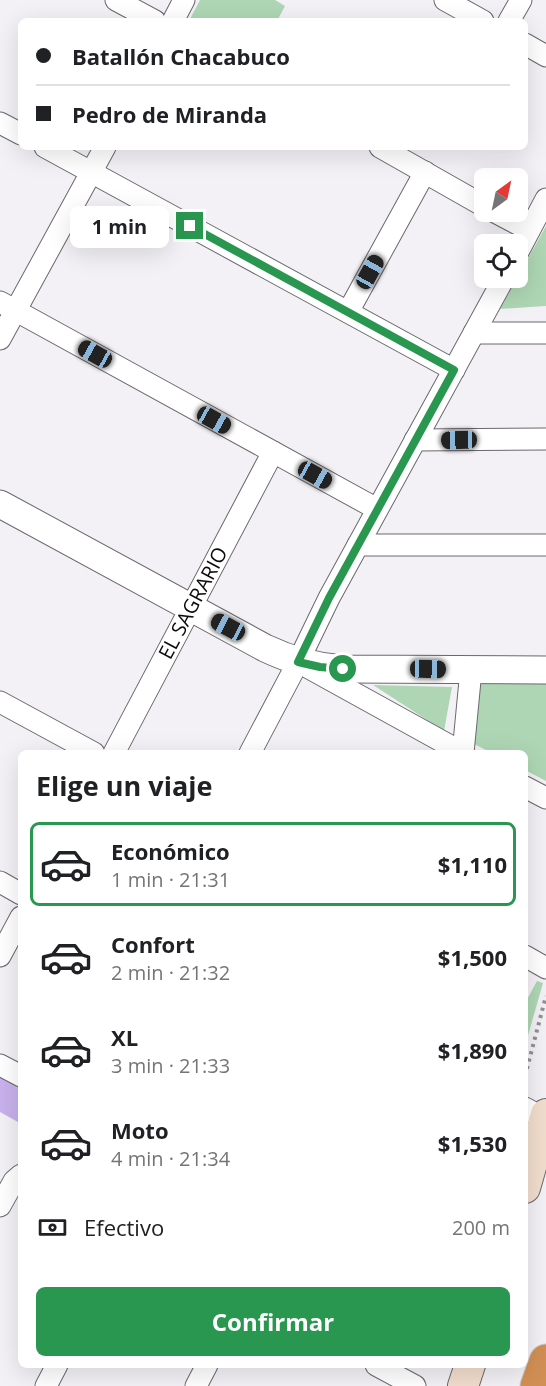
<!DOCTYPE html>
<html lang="es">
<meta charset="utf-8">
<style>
:root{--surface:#fff;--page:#f6f6f6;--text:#202124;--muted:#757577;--line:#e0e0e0;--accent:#299750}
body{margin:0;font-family:"Open Sans",sans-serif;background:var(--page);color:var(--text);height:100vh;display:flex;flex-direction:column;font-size:22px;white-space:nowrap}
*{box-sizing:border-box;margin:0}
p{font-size:20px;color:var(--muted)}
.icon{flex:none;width:33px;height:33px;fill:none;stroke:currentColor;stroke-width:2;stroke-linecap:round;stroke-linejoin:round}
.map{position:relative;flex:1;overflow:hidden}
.sheet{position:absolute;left:18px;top:750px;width:510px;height:618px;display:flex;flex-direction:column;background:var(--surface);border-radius:9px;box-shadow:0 6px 24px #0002}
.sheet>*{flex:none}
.guide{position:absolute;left:18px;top:18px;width:510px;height:132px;border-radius:9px;box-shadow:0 6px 24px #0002;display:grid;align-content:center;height:132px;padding:0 18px;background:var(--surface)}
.needle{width:39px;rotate:33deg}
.fabs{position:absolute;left:474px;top:168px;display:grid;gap:12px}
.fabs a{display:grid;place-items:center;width:54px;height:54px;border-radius:9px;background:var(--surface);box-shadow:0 6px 24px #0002;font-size:30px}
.end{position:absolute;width:27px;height:27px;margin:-14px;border:8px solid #299750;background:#fff;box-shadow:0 0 0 3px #fff}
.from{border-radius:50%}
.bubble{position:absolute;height:42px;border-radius:9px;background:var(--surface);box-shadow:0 6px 24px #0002;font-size:20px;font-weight:700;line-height:42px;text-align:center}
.car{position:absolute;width:18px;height:36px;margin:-18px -9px;border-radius:8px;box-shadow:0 0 4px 2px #0007;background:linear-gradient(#222 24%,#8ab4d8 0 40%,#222 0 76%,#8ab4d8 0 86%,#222 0)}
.guide b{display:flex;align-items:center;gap:21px;height:57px;font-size:22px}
.guide b+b{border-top:2px solid var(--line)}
.guide i{width:15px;height:15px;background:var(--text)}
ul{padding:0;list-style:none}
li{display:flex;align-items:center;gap:18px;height:84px;margin:0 12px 9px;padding:0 6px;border:3px solid transparent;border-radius:9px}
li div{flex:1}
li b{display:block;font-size:22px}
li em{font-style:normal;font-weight:700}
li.active{border-color:var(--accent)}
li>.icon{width:54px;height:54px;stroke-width:1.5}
h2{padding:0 18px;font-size:27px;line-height:72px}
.pay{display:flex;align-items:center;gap:15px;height:66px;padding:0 18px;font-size:22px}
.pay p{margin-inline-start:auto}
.button{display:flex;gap:12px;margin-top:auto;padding:12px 18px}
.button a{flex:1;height:69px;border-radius:9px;background:var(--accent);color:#fff;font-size:24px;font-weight:700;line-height:69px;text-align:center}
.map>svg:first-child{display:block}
</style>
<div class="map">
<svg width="546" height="1386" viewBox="0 0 546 1386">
<rect width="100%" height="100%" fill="#f3f1f6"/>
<g fill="#aed6b4">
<path d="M200,0H275L285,6L277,21H189Z"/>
<path d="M546,226V306L500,309Z"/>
<path d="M474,678L546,680V781L525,770V753H492L470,742Z"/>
<path d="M373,685L452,687L444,731Z"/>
<path d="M537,981L543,983L525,1046V1003Z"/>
</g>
<path fill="#c8b1ec" d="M0,1072L21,1084V1117L18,1122L0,1112Z"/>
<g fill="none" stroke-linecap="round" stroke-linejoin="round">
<g stroke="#6a686d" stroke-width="23">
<g id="minor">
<path d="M116,0L155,21"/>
<path d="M445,0L483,21"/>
<path d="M173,21L184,0"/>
<path d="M509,21L521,0"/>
<path d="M525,44L546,56"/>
<path d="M0,123L21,134"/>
<path d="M45,147L454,370"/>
<path d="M380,147L484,206"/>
<path d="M495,212L529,230"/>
<path d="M518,252L546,199"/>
<path d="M0,302L377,509"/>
<path d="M348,312L425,172"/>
<path d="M474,333H546"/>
<path d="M0,339L105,147"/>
<path d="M415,440L546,439"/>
<path d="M358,545H546"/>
<path d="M309,668L463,753"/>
<path d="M0,702L94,753"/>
<path d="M114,753L273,452"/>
<path d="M250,753L298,662L329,598L504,278"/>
<path d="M463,753L471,670"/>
<path d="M525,787L546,798"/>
<path d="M0,882L21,894"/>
<path d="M0,956L21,917"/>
<path d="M525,956L546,968"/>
<path d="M0,1065L21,1076"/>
<path d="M525,1108L545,1119"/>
<path d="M0,1206L14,1181L21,1175"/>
<path d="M376,1365L415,1386"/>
<path d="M46,1386L57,1365"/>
<path d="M196,1386L207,1365"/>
</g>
</g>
<g stroke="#6a686d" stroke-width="29">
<path id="tertiary" d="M0,504L265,648C290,660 315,667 343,669L546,670"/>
</g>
<g stroke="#6a686d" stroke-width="32">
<g id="secondary">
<path d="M525,1188L546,1114"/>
<path d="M463,1386L470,1365"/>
</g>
</g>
<g stroke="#cececf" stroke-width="35">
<path id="motorway" d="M537,1386L546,1361"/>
</g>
<path stroke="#919094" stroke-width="4" stroke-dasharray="3 4.5" stroke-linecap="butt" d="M525,1076L546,996"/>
<use href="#minor" stroke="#fff" stroke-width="21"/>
<use href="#tertiary" stroke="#fff" stroke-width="27"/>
<use href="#secondary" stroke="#f1ddcc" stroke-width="30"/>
<use href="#motorway" stroke="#d18f54" stroke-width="33"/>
</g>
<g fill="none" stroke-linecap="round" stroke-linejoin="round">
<path stroke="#299750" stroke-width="8" d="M190,226L454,370L329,598L298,662L320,667L343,669"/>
</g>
<g text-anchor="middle" stroke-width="5" stroke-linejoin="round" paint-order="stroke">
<g font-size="20" fill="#0c0c0d" stroke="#fff">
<text transform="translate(193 603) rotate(-62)" y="7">EL SAGRARIO</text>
</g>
</g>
</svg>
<div class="fabs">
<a><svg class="needle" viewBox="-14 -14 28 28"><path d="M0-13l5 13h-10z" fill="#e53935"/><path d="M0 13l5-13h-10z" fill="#757577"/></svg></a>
<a><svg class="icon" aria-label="locate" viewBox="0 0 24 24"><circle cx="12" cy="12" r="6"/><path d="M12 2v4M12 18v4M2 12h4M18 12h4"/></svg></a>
</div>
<i class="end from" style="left:343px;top:669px"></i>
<i class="end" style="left:190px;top:226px"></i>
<div class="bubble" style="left:70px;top:206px;width:99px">1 min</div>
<i class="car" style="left:370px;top:272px;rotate:29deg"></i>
<i class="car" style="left:95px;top:354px;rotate:299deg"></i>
<i class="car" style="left:214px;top:420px;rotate:119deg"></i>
<i class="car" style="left:459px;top:440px;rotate:269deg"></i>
<i class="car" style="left:315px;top:475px;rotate:119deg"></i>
<i class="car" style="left:228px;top:627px;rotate:298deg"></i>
<i class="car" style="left:428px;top:669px;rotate:91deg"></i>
<div class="guide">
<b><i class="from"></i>Batallón Chacabuco</b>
<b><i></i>Pedro de Miranda</b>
</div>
<section class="sheet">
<h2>Elige un viaje</h2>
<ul>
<li class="active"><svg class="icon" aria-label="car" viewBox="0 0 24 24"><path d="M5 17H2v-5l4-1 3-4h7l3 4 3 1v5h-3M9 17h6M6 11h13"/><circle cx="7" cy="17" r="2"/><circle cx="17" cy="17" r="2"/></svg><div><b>Económico</b><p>1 min · 21:31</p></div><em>$1,110</em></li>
<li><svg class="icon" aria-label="car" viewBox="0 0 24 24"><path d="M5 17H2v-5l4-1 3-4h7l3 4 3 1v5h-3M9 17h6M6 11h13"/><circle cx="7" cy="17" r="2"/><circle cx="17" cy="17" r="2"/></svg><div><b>Confort</b><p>2 min · 21:32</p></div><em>$1,500</em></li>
<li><svg class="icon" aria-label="car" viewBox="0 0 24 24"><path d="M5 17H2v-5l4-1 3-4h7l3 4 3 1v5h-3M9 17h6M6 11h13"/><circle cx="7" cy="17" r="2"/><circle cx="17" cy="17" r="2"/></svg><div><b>XL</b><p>3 min · 21:33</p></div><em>$1,890</em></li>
<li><svg class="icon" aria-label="car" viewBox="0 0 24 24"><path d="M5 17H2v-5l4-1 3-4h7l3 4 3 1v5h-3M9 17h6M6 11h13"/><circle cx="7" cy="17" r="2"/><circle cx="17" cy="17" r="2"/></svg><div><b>Moto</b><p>4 min · 21:34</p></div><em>$1,530</em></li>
</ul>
<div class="pay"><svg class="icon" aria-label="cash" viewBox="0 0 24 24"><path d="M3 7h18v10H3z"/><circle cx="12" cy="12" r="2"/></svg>Efectivo<p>200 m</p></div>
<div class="button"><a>Confirmar</a></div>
</section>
</div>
